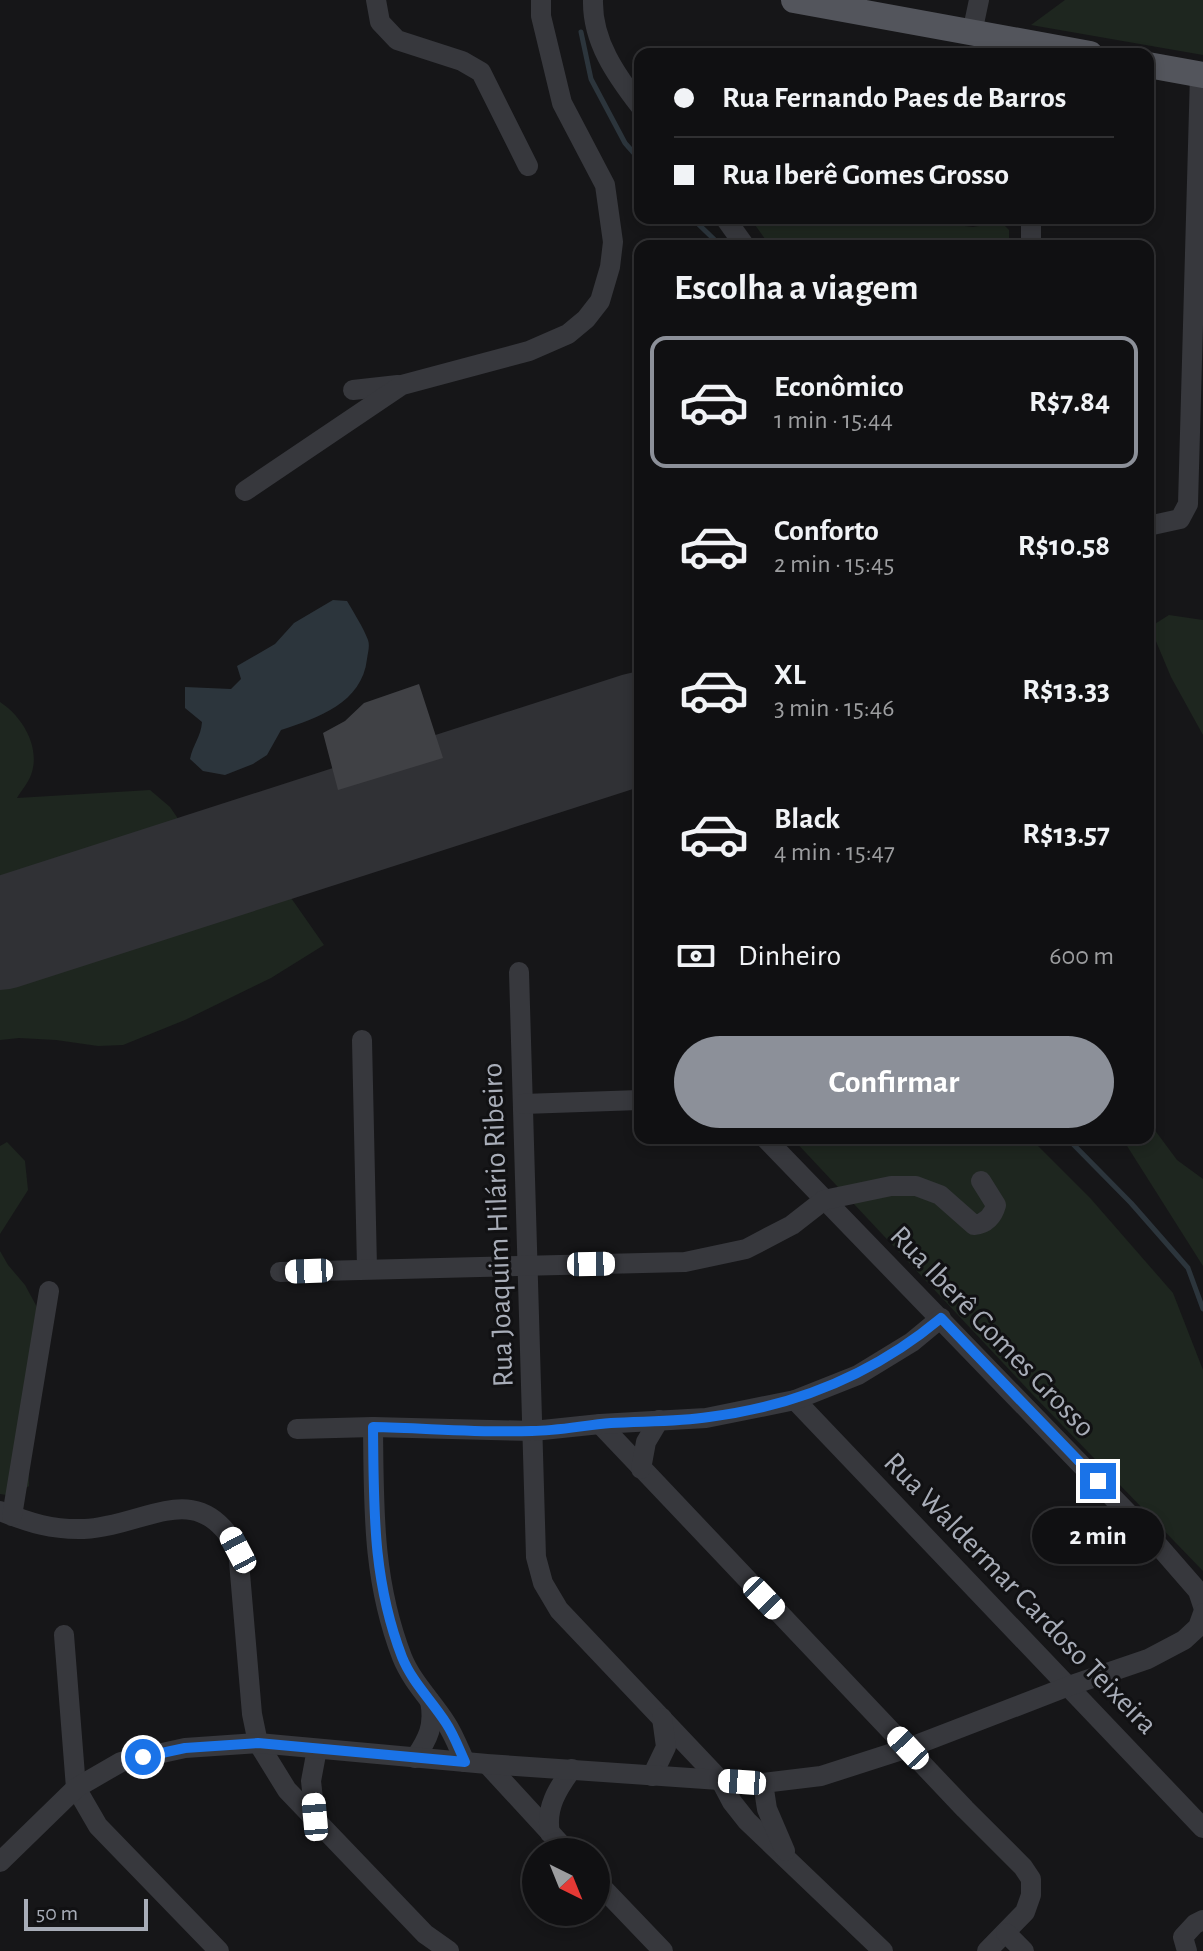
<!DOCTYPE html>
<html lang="pt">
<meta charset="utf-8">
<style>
:root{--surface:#101012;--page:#19191b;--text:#f1f3f6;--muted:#9c9d9f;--line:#303032;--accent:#8c9099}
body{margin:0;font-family:"Alegreya Sans",sans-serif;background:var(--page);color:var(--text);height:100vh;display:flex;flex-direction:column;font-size:30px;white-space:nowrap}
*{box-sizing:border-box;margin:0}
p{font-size:26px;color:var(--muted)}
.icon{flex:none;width:44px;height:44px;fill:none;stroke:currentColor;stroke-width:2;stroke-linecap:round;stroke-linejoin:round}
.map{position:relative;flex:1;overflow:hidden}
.drawer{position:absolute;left:634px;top:240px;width:520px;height:904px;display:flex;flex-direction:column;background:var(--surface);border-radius:16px;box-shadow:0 4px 12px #0003,0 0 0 2px var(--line)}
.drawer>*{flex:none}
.guide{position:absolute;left:634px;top:48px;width:520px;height:176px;border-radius:16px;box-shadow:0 4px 12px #0003,0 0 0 2px var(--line);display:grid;align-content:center;height:176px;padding:0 40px;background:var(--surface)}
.needle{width:52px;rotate:137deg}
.buttons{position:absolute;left:522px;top:1838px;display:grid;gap:16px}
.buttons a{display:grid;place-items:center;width:88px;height:88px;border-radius:50%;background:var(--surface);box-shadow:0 4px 12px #0003,0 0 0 2px var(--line);font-size:40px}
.scale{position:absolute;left:24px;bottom:20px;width:124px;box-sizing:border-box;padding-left:8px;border:4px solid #a8adb8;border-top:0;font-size:22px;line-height:28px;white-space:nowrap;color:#a8adb8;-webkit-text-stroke:6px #111113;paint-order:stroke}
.end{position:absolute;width:36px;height:36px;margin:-18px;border:10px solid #1a73e8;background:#fff;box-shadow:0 0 0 4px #fff}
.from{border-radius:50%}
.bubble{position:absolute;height:56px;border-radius:28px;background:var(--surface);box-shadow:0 4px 12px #0003,0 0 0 2px var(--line);font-size:26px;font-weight:700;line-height:56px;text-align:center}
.car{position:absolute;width:24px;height:48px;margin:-24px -12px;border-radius:10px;box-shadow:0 0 6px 2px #0007;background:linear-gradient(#fff 24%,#345 0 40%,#fff 0 76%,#345 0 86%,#fff 0)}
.guide b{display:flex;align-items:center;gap:28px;height:76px;font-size:30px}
.guide b+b{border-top:2px solid var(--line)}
.guide i{width:20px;height:20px;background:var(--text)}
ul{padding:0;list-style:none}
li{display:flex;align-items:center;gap:24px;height:132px;margin:0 16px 12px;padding:0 24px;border:4px solid transparent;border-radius:16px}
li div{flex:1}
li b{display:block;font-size:30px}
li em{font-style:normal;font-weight:700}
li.current{border-color:var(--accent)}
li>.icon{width:72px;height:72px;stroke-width:1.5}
h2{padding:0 40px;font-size:36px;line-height:96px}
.pay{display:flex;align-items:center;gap:20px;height:88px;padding:0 40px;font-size:30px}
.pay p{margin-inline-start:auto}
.cta{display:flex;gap:16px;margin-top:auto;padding:16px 40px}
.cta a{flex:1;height:92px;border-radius:48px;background:var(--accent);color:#fff;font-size:32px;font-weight:700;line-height:92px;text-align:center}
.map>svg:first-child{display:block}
</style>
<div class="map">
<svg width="1203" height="1951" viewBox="0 0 1203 1951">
<rect width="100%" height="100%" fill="#161618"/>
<g fill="#1e261f">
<path d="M1065,0H1203V55L1031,25Z"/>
<path d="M750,218H899L973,227L1001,222L1009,230V246H770Z"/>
<path d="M1169,615L1203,620V735L1171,677L1150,627Z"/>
<path d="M0,702C23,717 41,748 31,775C28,783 21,791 17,798L150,790L170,807L185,829L163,844L140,852L114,858L88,869L34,878L0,888Z"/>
<path d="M271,875L289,895L324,945L271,978L185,1020L123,1045L98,1046L56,1040L19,1038L0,1040V940L164,884L190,878Z"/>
<path d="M1148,1121L1177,1160L1203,1179V1266L1122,1138H1148Z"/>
<path d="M792,1138H1030L1091,1199L1173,1293L1203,1370V1571L1034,1396Z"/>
<path d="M7,1142L25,1161L28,1190L0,1234V1146Z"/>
<path d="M0,1251L8,1265L25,1285L38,1309L28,1420L29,1486L13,1496L0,1494Z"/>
</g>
<path fill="#2c353c" d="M333,600L347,601C354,613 363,627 368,640C370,646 368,652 367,659C362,703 318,718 281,730L267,755L253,764L225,775L203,771L190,759C193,744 201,737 202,722L185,708V687L231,689L241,679L237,666L275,644L294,623Z"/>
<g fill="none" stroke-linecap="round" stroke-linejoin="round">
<g stroke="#2c353c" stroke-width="5">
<path d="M581,32L591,79L625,143L640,160"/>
<path d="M692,218L721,246"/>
<path d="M1067,1138L1131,1203L1188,1268L1203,1309"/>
</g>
<path stroke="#303135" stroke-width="112" d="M0,934L640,728"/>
</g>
<path fill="#404145" d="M419,684L443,758L338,790L323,733L345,721L364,703Z"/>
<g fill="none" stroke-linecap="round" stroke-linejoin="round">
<g stroke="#37383d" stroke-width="20">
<path d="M376,0L380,22L397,40L462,61L481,72L528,166"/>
<path d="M593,0C592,41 616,75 640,106"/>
<path d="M972,33L979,0"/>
<path d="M725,218L745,246"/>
<path d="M1031,246V218"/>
<path d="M353,390L398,385"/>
<path d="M245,491L402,385L529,351L568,334L586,319L600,301L610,267L613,242L605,185L562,103L541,16V0"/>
<path d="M1148,526L1180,519L1188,504L1200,74"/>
<path d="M519,972L536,1557L543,1583L559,1610L721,1781L732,1802L747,1821L883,1951"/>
<path d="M362,1040L367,1268"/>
<path d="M523,1104L640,1100"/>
<path d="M765,1138L1151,1537L1198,1591L1203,1606"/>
<path d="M280,1272L685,1262L746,1249L792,1225L824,1200L891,1186H916L940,1195L974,1225C986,1224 993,1216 996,1205L981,1181"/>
<path d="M795,1400L1203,1828"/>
<path d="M600,1424L965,1809L1023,1867L1031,1879V1895L1025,1912L987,1951"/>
<path d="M373,1427C374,1508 372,1579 402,1657C412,1682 432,1701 446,1723C454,1735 459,1749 465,1762"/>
<path d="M297,1429L373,1427L533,1431L600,1424L706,1418L795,1400L858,1375L912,1342L941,1318"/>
<path d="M641,1469L646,1442L659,1420"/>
<path d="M0,1511C30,1523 52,1530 84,1529C147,1526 198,1475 238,1550L252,1714L258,1743L287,1790L425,1934L449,1951"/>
<path d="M12,1516L49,1291"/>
<path d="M64,1635L76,1788L98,1826L219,1951"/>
<path d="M415,1758C428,1739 435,1725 430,1701"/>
<path d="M487,1764L568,1852"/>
<path d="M652,1776L666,1747L662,1718"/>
<path d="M763,1783L767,1809L785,1851"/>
<path d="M315,1817L311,1781L317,1749"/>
<path d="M550,1833C545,1808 558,1788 572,1769"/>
<path d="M0,1862L76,1788L121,1762L185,1748L258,1743L487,1764L763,1783L821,1776L908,1748L1069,1686L1148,1659L1184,1640L1198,1627L1203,1613"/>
<path d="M596,1881L663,1951"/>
<path d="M1006,1933L1024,1951"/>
<path d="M1187,1951L1183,1937L1195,1924L1203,1920"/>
</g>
<g stroke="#53555c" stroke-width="26">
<path d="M794,0L1090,54"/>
<path d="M1148,65L1203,75"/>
</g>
</g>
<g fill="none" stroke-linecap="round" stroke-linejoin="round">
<path stroke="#1a73e8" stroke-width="10" d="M143,1757L185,1748L258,1743L465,1762C459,1749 454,1735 446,1723C432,1701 412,1682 402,1657C372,1579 374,1508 373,1427C426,1428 479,1433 532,1431C558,1431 585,1425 611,1423C643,1421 677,1422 709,1417C796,1406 874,1374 941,1318L1098,1481"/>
</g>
<g text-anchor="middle" stroke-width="6" stroke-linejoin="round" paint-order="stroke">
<g font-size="30" fill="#a8adb8" stroke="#111113">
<text transform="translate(497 1225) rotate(-92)" y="10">Rua Joaquim Hilário Ribeiro</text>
<text transform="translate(993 1331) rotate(46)" y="10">Rua Iberê Gomes Grosso</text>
<text transform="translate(1021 1593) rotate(46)" y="10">Rua Waldermar Cardoso Teixeira</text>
</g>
</g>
</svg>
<div class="buttons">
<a><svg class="needle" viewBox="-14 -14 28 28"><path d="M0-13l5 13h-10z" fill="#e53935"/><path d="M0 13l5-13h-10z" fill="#9c9d9f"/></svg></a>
</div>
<div class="scale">50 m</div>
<i class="end from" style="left:143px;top:1757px"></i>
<i class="end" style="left:1098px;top:1481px"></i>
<div class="bubble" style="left:1032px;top:1508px;width:132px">2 min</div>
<i class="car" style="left:591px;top:1264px;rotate:89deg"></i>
<i class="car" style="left:309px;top:1271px;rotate:268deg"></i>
<i class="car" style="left:238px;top:1550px;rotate:332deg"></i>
<i class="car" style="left:764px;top:1598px;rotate:136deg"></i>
<i class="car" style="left:908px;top:1748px;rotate:317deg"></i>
<i class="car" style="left:742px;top:1782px;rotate:274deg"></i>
<i class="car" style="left:315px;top:1817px;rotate:355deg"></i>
<div class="guide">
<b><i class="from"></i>Rua Fernando Paes de Barros</b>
<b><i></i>Rua Iberê Gomes Grosso</b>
</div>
<section class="drawer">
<h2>Escolha a viagem</h2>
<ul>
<li class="current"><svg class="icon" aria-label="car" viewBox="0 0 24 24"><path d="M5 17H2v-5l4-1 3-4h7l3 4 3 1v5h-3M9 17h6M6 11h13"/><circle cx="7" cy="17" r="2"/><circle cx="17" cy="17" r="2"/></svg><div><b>Econômico</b><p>1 min · 15:44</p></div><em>R$7.84</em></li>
<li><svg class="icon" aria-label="car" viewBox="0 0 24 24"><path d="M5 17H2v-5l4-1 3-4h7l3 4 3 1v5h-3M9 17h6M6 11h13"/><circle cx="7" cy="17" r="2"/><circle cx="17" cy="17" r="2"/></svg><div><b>Conforto</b><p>2 min · 15:45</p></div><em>R$10.58</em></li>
<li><svg class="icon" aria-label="car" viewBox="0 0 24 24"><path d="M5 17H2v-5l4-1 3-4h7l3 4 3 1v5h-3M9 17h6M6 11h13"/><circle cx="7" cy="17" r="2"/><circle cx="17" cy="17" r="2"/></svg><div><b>XL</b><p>3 min · 15:46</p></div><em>R$13.33</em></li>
<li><svg class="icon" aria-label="car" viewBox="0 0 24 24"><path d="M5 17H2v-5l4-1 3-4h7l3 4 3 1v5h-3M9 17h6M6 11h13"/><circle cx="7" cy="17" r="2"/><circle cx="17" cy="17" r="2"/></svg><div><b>Black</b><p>4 min · 15:47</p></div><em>R$13.57</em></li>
</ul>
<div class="pay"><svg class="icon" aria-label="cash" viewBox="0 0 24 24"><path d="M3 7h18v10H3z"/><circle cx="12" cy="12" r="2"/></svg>Dinheiro<p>600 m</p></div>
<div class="cta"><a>Confirmar</a></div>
</section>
</div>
